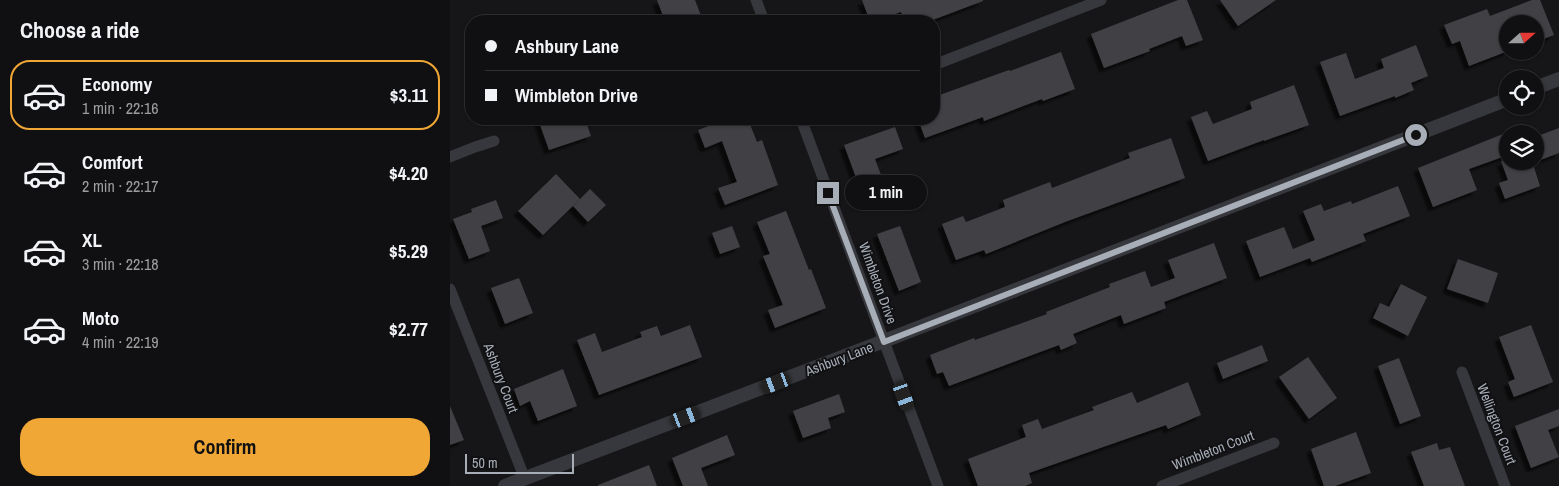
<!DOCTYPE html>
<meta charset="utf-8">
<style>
:root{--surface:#101012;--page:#1e1e20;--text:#f1f3f6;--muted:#9c9d9f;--line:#303032;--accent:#f0a736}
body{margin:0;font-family:"Archivo Narrow",sans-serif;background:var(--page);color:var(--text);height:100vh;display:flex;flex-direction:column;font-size:19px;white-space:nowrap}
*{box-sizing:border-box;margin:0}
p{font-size:16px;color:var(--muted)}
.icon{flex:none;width:28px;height:28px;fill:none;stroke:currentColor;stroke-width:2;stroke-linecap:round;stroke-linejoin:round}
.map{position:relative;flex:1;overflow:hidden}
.panel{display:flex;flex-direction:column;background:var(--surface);width:450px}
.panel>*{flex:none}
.top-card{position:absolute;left:15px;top:15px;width:475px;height:110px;border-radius:20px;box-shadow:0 1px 4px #0004,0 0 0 1px var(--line);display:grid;align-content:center;height:110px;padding:0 20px;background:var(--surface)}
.needle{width:32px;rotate:69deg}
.controls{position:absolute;left:1049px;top:15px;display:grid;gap:10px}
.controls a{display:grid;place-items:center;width:45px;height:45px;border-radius:50%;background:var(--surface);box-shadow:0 1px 4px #0004,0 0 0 1px var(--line);font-size:25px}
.scale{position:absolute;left:15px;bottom:12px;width:109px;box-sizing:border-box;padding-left:5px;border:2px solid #a8aeb8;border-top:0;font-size:14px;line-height:18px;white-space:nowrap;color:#a8aeb8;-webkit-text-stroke:4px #111113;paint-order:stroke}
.end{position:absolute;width:22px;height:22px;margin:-11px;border:6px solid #a8aeb8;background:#111;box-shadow:0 0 0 2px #111}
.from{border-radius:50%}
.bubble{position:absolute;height:35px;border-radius:18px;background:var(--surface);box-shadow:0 1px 4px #0004,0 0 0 1px var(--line);font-size:16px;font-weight:800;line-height:35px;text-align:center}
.car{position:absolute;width:15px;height:30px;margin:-15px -8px;border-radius:6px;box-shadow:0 0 4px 1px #0007;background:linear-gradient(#222 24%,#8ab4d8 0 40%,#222 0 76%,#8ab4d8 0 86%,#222 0)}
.top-card b{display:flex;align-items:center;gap:18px;height:48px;font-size:19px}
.top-card b+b{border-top:1px solid var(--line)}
.top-card i{width:12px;height:12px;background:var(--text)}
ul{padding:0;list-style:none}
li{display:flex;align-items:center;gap:15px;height:70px;margin:0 10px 8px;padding:0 10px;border:2px solid transparent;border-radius:20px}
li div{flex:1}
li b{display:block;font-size:19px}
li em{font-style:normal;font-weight:800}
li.on{border-color:var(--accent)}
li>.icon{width:45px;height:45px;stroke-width:1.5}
h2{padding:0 20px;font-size:22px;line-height:60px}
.action{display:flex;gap:10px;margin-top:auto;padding:10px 20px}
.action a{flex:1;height:58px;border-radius:20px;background:var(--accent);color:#111;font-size:20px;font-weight:800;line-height:58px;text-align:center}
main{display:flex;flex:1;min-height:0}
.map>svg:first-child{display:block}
</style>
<main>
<section class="panel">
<h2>Choose a ride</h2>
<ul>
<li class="on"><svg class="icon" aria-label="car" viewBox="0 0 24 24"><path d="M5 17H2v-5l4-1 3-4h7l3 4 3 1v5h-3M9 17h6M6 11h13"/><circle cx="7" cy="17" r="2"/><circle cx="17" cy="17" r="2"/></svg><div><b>Economy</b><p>1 min · 22:16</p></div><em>$3.11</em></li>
<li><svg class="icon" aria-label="car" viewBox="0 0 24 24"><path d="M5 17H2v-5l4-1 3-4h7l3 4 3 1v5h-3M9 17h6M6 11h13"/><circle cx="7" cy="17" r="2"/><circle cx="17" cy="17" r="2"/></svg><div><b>Comfort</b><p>2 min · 22:17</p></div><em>$4.20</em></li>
<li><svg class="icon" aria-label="car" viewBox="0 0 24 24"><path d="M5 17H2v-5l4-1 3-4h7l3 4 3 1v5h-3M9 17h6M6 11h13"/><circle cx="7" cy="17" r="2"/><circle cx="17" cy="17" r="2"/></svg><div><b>XL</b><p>3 min · 22:18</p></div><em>$5.29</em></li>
<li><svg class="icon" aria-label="car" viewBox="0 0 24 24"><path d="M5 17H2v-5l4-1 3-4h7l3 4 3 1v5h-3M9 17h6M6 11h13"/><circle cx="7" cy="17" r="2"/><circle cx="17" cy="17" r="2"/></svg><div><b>Moto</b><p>4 min · 22:19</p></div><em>$2.77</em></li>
</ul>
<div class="action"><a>Confirm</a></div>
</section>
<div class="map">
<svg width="1109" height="486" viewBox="0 0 1109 486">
<defs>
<filter id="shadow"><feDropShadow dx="-4.5" dy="4.5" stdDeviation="1" flood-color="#0009"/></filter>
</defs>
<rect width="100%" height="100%" fill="#161618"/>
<g fill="#404145" filter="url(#shadow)">
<path d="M207,0H245L253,21H215Z"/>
<path d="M412,0H533V1L480,21H454L451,12L424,21H420Z"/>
<path d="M728,0H737L753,40L736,46L732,36L699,49L700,51L654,68L641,34Z"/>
<path d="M770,0H826L788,26Z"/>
<path d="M1082,0H1090L1104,35L1085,42V24H1058V51L1019,66L1010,41L1002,44L994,25L1037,9L1040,16Z"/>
<path d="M966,45L978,76L961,83L964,90L945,98V96L890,116L870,62L896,53L905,79L934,68L931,59Z"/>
<path d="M611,52L625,89L593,101L592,99L534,121L533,117L475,138L468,119H484V97L559,70L560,71Z"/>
<path d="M844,85L859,125L814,141V140L758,161L741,117L757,111L763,124L802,109L800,102Z"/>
<path d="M88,119H135L141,136L99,150Z"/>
<path d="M262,119H298L307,142L312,140L328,185L275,205L268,188L287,182L272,141L255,148L248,130L264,124Z"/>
<path d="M445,127L453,149L425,159L434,183L411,191L394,145Z"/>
<path d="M1109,128V153L1085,162V137Z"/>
<path d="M1058,132V155L1019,169L1027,190L983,207L968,168Z"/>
<path d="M721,138L735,178L615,222L536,254L534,250L506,260L492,224L513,216L516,222L555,207L553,200L600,182L602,188L680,158L678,153Z"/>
<path d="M1051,161H1082L1090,186L1055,199L1049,183L1058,180Z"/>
<path d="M106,174L130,199L93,235L68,211Z"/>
<path d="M948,186L960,216L913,234L916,241L862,262L860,258L810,277L796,241L834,227L843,249L865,240L853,211L871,204L874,211L901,201L902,204Z"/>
<path d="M140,189L156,205L138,222L123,206Z"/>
<path d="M46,200L53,218L31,226L40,251L19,259L3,219L22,212L21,209Z"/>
<path d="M336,211L359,270L361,269L376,308L325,328L318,310L333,305L313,256L320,254L307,222Z"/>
<path d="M282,226L290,247L270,254L262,233Z"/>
<path d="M450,226L471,282L449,291L427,234Z"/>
<path d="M764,243L777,278L714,302L716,308L674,324L671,315L623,334L627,343L611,350L609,345L499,386L493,372L487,374L480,355L524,338L525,340L597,314L596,312L660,287L659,284L695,271L701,287L725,278L718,260Z"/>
<path d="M1008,259L1048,273L1038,303L997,289Z"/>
<path d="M69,278L83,313L55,324L41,288Z"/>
<path d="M951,284L977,297L958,336L923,318L930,303L939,307Z"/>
<path d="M240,325L252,357L149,395L127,340L145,333L152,352L192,337L190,332L207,326L211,336Z"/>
<path d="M1081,325L1103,382L1064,397L1058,382L1065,379L1049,337Z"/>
<path d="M812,345L818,361L773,379L767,363Z"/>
<path d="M858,357L887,398L859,419L829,377Z"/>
<path d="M949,358L971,416L950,424L928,366Z"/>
<path d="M113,369L127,406L88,421L80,401L70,406L64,389Z"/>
<path d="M738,382L751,415L718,429L716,425L579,473L582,483L575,486H528L518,459L576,437L572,425L588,419L592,429L644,410L642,407L682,392L687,403Z"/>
<path d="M389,394L395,412L378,418L381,428L353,438L343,411Z"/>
<path d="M0,406L14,440L0,445Z"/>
<path d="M1109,409V426L1098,430L1109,457L1081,468L1065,426Z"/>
<path d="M906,432L921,473L885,486H874L861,449Z"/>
<path d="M277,435L285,455L251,468L258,486H233L222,458Z"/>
<path d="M987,443L989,450L1000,447L1015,486H974L961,452Z"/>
<path d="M199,465L207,486H148V485Z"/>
</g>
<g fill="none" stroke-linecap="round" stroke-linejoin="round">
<g stroke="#37383d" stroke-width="11">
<path d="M306,0L314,21"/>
<path d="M484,65L651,0"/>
<path d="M351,119L488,486"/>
<path d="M0,157L25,147L44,141"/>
<path d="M0,289L75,479"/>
<path d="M1012,372L1055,486"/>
<path d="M712,486L824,443"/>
</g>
<g stroke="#37383d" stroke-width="14">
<path d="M1085,88L1109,79"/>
<path d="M55,486L434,341L1058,99"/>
</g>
</g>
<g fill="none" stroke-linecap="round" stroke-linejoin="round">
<path stroke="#a8aeb8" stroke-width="6" d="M378,193L434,342L966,135"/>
</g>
<g text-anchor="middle" stroke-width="4" stroke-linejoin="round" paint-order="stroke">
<g font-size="14" fill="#a8aeb8" stroke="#111113">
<text transform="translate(428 283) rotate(70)" y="5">Wimbleton Drive</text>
<text transform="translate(389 359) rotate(-21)" y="5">Ashbury Lane</text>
<text transform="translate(51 378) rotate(69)" y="5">Ashbury Court</text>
<text transform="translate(1047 424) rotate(69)" y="5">Wellington Court</text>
<text transform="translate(763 450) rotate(-21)" y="5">Wimbleton Court</text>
</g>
</g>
</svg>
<div class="controls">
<a><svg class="needle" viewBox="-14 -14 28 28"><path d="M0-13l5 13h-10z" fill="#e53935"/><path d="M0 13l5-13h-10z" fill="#9c9d9f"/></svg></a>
<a><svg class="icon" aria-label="locate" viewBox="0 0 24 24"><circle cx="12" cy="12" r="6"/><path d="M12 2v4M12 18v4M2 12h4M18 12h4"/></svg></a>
<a><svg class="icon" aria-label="layers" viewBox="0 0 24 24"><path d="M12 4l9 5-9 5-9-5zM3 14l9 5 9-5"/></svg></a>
</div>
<div class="scale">50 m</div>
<i class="end from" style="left:966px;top:135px"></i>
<i class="end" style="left:378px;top:193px"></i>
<div class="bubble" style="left:395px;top:175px;width:82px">1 min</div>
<i class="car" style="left:326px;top:383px;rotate:249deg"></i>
<i class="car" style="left:454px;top:396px;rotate:160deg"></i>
<i class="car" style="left:236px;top:417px;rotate:69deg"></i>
<div class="top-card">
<b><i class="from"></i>Ashbury Lane</b>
<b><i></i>Wimbleton Drive</b>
</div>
</div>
</main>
